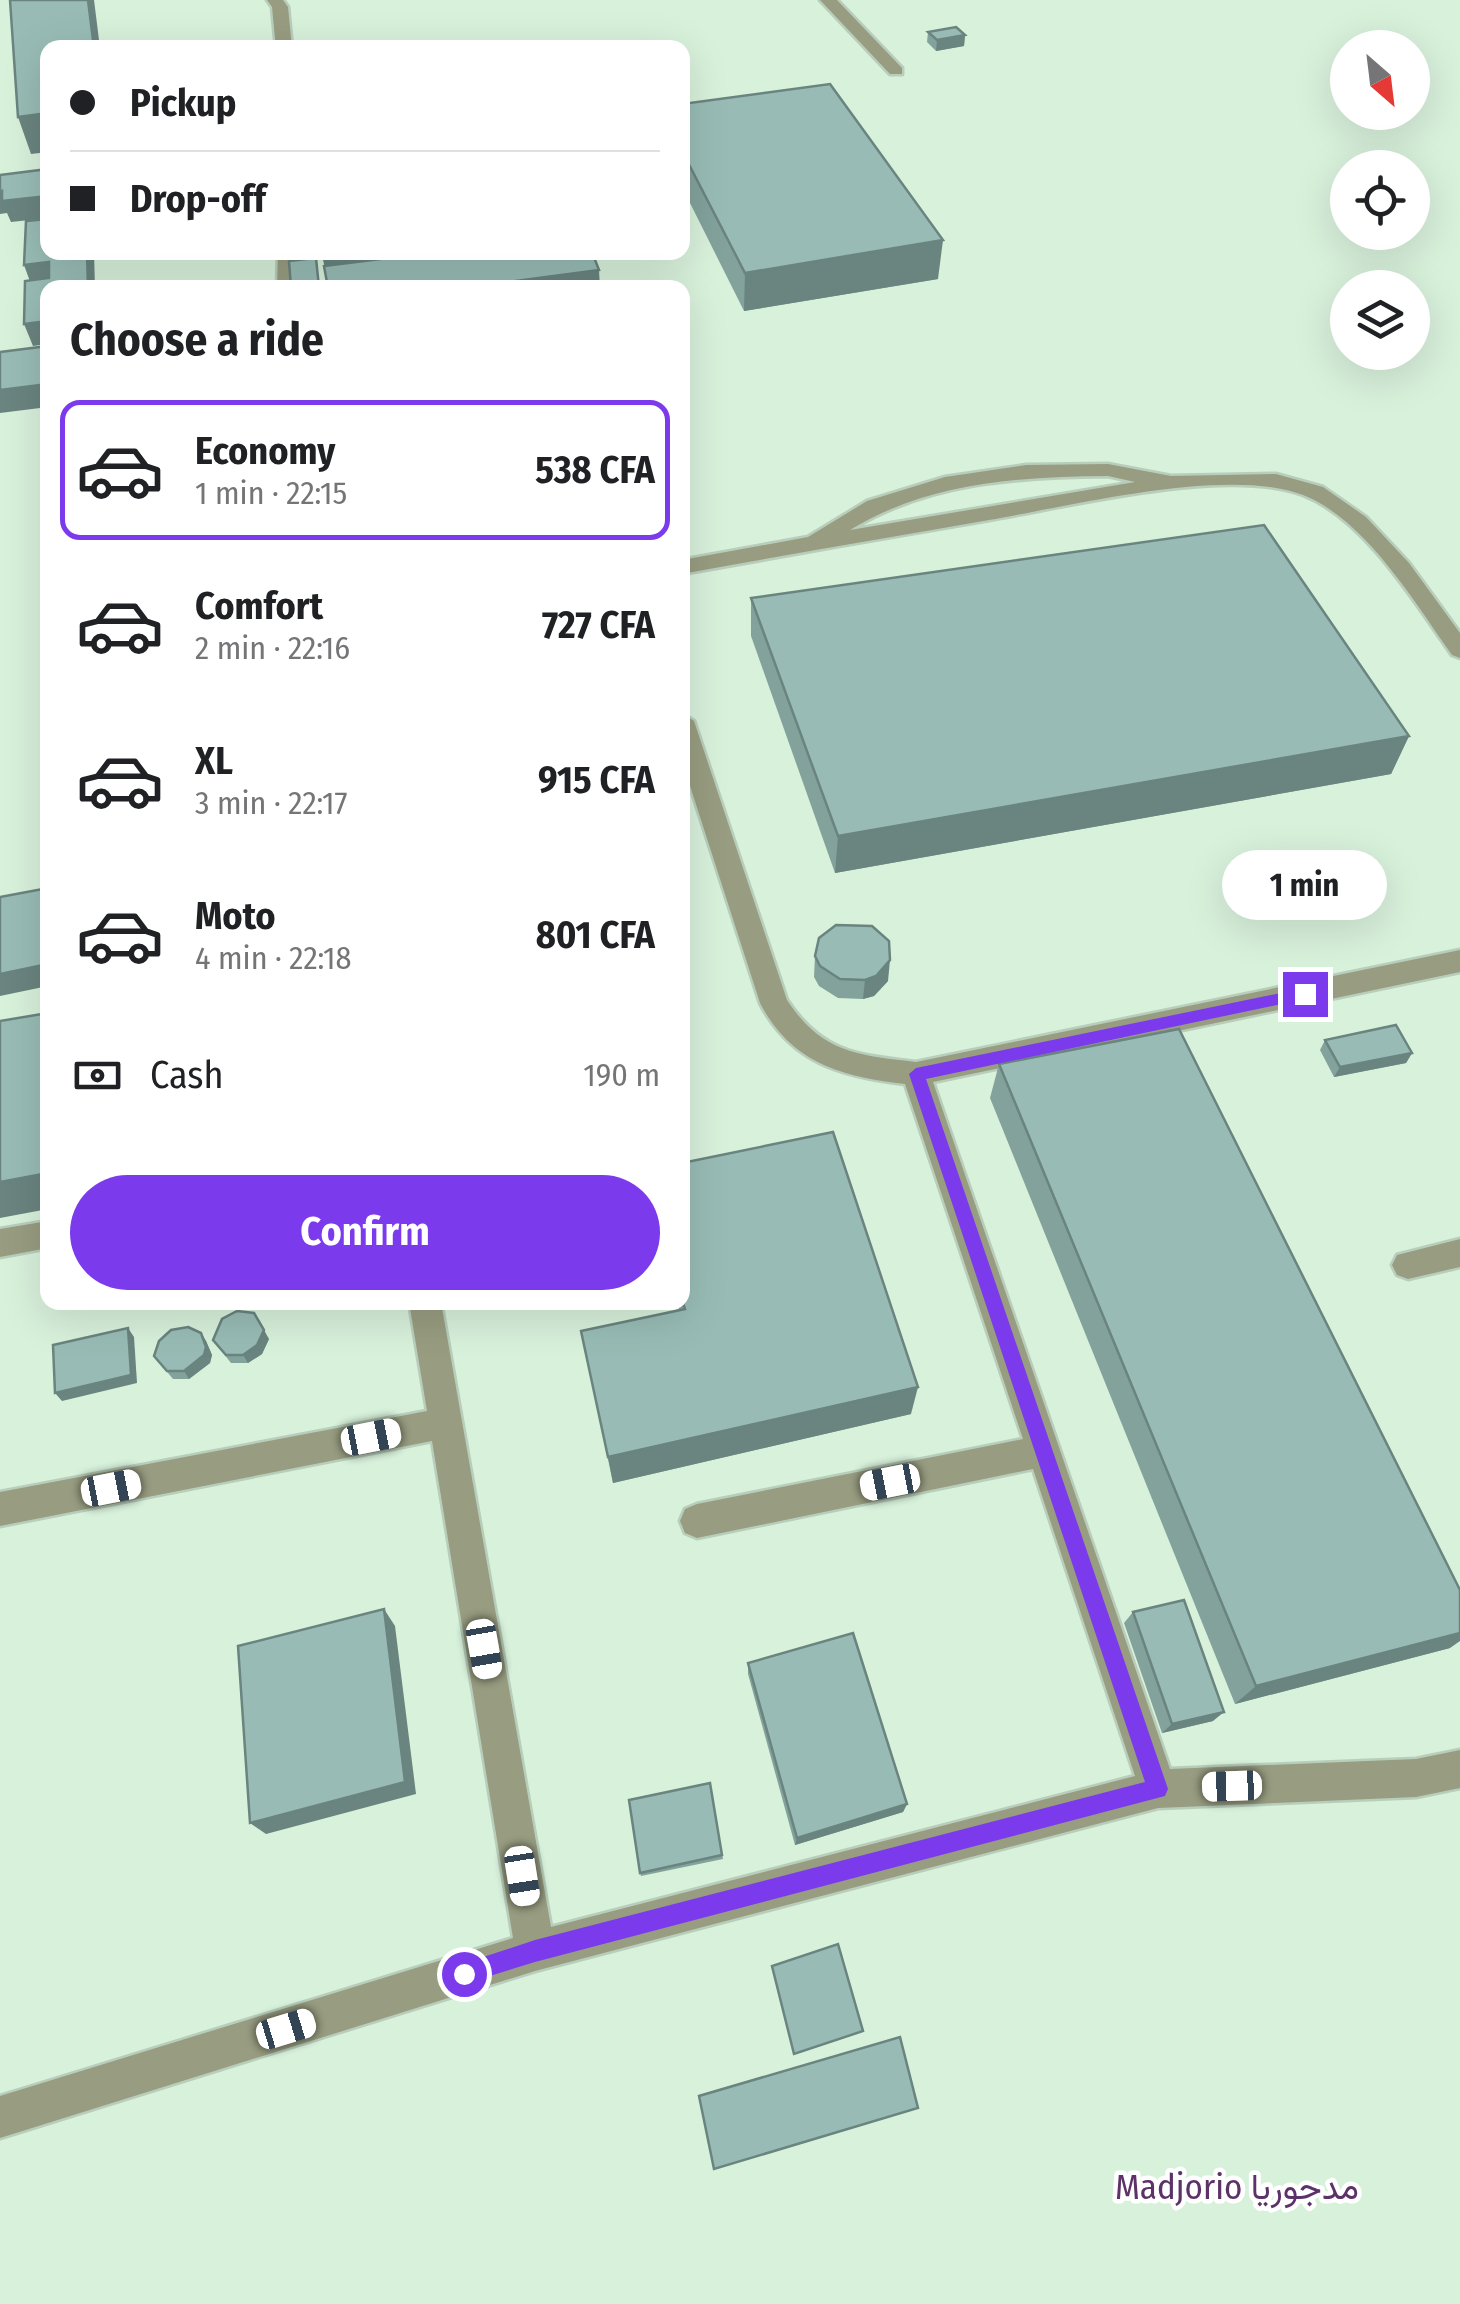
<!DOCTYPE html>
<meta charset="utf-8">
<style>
:root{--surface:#fff;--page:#f6f6f6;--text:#202124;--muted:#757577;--line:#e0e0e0;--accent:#7c3aed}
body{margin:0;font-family:"Fira Sans Condensed",Vazirmatn,sans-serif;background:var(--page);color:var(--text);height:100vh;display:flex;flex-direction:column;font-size:38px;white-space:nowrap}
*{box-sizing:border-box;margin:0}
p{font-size:32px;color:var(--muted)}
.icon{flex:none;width:55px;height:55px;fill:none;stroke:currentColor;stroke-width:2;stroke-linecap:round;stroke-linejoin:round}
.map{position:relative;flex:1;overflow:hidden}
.details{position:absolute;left:40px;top:280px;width:650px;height:1030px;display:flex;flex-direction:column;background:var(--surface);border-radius:20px;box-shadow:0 10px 40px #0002}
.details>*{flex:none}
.hud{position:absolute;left:40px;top:40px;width:650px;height:220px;border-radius:20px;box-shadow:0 10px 40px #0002;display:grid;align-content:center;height:220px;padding:0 30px;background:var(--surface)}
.needle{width:65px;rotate:152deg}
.fabs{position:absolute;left:1330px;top:30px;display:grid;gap:20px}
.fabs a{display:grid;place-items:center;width:100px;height:100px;border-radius:50%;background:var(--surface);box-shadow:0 10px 40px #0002;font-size:50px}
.end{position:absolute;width:45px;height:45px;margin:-22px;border:12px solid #7c3aed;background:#fff;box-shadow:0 0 0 5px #fff}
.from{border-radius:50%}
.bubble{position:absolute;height:70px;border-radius:35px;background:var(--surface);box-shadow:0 10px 40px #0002;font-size:32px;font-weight:700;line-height:70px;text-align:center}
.car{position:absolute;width:30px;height:60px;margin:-30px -15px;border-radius:12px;box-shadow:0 0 8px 2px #0007;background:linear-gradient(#fff 24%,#345 0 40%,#fff 0 76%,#345 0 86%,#fff 0)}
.hud b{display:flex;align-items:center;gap:35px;height:95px;font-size:38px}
.hud b+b{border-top:2px solid var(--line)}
.hud i{width:25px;height:25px;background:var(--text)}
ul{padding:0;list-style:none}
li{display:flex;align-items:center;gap:30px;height:140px;margin:0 20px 15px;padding:0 10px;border:5px solid transparent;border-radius:20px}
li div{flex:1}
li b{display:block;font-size:38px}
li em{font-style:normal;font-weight:700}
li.on{border-color:var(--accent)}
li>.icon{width:90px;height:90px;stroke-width:1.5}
h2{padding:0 30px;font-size:45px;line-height:120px}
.pay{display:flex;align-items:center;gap:25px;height:110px;padding:0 30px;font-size:38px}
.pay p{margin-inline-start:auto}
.primary-button{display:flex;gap:20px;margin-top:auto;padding:20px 30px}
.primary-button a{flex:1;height:115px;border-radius:60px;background:var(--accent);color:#fff;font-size:40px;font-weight:700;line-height:115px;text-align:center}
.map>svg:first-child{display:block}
</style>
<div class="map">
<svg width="1460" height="2304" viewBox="0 0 1460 2304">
<rect width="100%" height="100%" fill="#d8f1db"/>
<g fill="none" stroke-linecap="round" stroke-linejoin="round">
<g stroke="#b8cebb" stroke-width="5">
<g id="lane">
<path d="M267,0H283L288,7L292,48H276L272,7Z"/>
<path d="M820,0H837L902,68V74H890Z"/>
<path d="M278,252H296L295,288H277Z"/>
<path d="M1108,464L1171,476L1276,474L1323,487L1366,517L1409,563L1460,633V658L1452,655C1415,603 1365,519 1303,495C1228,466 1071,506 989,520C886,538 785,555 682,574V560L808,537L867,501L945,477L1026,465ZM1108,476L1135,482L850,530C929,482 1017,477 1108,476Z"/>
<path d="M682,713L694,721L787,1000C822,1053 857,1055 916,1062L1460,950V972L933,1082L1170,1769L1416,1759L1460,1750V1788L1416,1797L1158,1808L535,1971L0,2138V2096L513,1938L432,1441L0,1526V1492L427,1411L409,1302H441L551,1927L1135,1776L1033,1469L697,1538L685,1533L680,1521L685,1509L697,1504L1023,1439L905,1084C842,1077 791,1063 760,1003L682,761Z"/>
<path d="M48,1221V1248L0,1257V1229Z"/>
<path d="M1460,1239V1267L1408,1279L1397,1275L1392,1265L1397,1255Z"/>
</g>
</g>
<use href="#lane" fill="#989d81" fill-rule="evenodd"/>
</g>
<g fill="#83a29c">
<path d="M928,32L965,35L964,46L936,51L927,42Z"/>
<path d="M682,104L938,279L744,311L682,187Z"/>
<path d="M751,598L1409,736L1391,774L835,873L751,636Z"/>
<path d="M815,956L888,981L874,996L863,999L838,998L819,986L814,977Z"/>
<path d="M1325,1040L1412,1053L1406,1063L1334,1077L1320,1050Z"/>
<path d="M999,1064L1450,1648L1235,1704L990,1098Z"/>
<path d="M678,1302H682L911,1414L613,1483L581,1331L679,1310Z"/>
<path d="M201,1333L206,1341L212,1355L210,1363L189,1379H173L154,1356Z"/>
<path d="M269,1339L262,1354L248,1363H231L213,1340Z"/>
<path d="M1133,1612L1213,1721L1162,1733L1124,1623Z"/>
<path d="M748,1663L907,1804L903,1812L795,1845L748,1674Z"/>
<path d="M710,1783L723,1859L641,1876L640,1873Z"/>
</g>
<g fill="#6a847f">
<path d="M88,0H94L100,48H94Z"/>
<path d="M965,35L964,46L936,51L937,40Z"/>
<path d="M48,113V152L31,154L18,117Z"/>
<path d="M0,192L48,196V218L11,222L7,213L0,214Z"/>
<path d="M943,240L938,279L744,311L745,273Z"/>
<path d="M87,252H94L95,288H88Z"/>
<path d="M321,252H494L326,272Z"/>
<path d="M49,262L57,284L32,287L24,265Z"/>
<path d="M599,270L600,288H464Z"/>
<path d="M48,321V344L33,346L24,324Z"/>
<path d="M48,384V407L0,413V390Z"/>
<path d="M1409,736L1391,774L835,873L838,836Z"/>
<path d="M890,960L888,981L874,996L863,999L865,980Z"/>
<path d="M48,964V986L0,996V974Z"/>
<path d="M1412,1053L1406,1063L1334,1077L1340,1067Z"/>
<path d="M48,1173V1209L0,1218V1182Z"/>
<path d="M128,1328L134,1337L137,1383L62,1401L55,1393Z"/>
<path d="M264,1330L269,1339L262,1354L248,1363L243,1355Z"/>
<path d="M201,1333L206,1341L212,1355L210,1363L189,1379L184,1371Z"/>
<path d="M918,1387L911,1414L613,1483L608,1457Z"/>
<path d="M384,1609L395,1626L416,1794L266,1834L250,1823Z"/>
<path d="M1460,1633V1641L1450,1648L1235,1704L1256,1686Z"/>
<path d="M1224,1712L1213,1721L1162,1733L1172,1724Z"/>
<path d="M907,1804L903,1812L795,1845L797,1838Z"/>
</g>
<g fill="#98bcb5" stroke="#6a847f" stroke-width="2.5">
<path d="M10,0H88L94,48H48V113L18,117Z"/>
<path d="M956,27L965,35L937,40L928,32Z"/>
<path d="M830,84L943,240L745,273L682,151V104Z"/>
<path d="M48,169V196L2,201V191L0,192V175Z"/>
<path d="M48,219V252H87L88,288H48V321L24,324L25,281L49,278V262L24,265L26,221Z"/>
<path d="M437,252H592L599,270L464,288H328L324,266Z"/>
<path d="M316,258L319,287L291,288L289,261Z"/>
<path d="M48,346V384L0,390V352Z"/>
<path d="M1264,525L1409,736L838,836L751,598Z"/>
<path d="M48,888V964L0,974V897Z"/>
<path d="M836,925L872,926L889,941L890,960L876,976L865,980L840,979L820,966L815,956L819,938Z"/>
<path d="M48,1013V1173L0,1182V1021Z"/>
<path d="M1396,1025L1412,1053L1340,1067L1325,1040Z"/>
<path d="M1179,1029L1460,1590V1633L1256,1686L999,1064Z"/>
<path d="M833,1132L918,1387L608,1457L581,1331L685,1309L682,1300V1163Z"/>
<path d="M237,1311L254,1313L264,1330L257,1345L243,1355H226L213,1340L222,1319Z"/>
<path d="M188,1327L201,1333L206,1347L204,1355L184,1371H167L154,1356L159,1341L171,1330Z"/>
<path d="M128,1328L131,1375L55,1393L53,1345Z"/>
<path d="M1184,1600L1224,1712L1172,1724L1133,1612Z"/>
<path d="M384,1609L405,1782L250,1823L238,1646Z"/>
<path d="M853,1633L907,1804L797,1838L748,1663Z"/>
<path d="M710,1783L722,1855L640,1873L629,1800Z"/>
<path d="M838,1944L863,2031L794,2054L772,1966Z"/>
<path d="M900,2037L918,2108L714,2169L699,2096Z"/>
</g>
<path fill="#7c3aed" d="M1305,988L1312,994L1305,999L926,1079L1168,1789L1165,1796L535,1962L464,1984L456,1981L453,1974L456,1966L535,1940L1145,1782L909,1074L916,1068Z"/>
<g text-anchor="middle" stroke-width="9" stroke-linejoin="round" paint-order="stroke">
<g font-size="35" fill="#5c3268" stroke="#fff">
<text x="1237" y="2199">Madjorio مدجوريا</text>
</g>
</g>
</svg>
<div class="fabs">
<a><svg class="needle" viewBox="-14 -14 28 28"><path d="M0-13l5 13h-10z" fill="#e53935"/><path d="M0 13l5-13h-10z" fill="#757577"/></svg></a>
<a><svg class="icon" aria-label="locate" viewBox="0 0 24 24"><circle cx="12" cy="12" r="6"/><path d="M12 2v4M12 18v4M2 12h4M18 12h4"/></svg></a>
<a><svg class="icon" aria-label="layers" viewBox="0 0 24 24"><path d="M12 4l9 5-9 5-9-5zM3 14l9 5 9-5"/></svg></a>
</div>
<i class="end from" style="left:464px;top:1974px"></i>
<i class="end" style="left:1305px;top:994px"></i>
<div class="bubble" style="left:1222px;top:850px;width:165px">1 min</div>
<i class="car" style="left:371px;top:1437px;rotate:79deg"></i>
<i class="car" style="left:890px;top:1482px;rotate:259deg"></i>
<i class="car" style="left:111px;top:1488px;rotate:79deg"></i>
<i class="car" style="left:484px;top:1649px;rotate:170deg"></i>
<i class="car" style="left:1232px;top:1786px;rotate:268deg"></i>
<i class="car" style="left:522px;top:1876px;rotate:171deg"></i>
<i class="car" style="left:286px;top:2029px;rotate:73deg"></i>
<div class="hud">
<b><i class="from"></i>Pickup</b>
<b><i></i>Drop-off</b>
</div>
<section class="details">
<h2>Choose a ride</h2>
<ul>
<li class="on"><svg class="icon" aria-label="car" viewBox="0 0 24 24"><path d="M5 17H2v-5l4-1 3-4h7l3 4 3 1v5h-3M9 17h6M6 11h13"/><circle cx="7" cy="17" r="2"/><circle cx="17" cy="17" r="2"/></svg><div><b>Economy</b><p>1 min · 22:15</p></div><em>538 CFA</em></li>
<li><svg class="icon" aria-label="car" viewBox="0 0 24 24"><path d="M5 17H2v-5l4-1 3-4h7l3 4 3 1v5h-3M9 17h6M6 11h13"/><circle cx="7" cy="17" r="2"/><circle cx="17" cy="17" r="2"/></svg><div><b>Comfort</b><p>2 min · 22:16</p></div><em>727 CFA</em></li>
<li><svg class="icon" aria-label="car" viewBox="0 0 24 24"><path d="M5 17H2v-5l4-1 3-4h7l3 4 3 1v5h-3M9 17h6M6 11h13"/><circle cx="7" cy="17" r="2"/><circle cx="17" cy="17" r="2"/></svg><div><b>XL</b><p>3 min · 22:17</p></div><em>915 CFA</em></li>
<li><svg class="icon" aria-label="car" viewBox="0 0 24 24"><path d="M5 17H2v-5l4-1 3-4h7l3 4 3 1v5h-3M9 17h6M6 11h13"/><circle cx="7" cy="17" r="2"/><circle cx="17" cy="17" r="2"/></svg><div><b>Moto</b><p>4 min · 22:18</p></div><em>801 CFA</em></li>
</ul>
<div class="pay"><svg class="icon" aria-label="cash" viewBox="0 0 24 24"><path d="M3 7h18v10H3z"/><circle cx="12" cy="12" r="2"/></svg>Cash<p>190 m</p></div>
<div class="primary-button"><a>Confirm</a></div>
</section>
</div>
